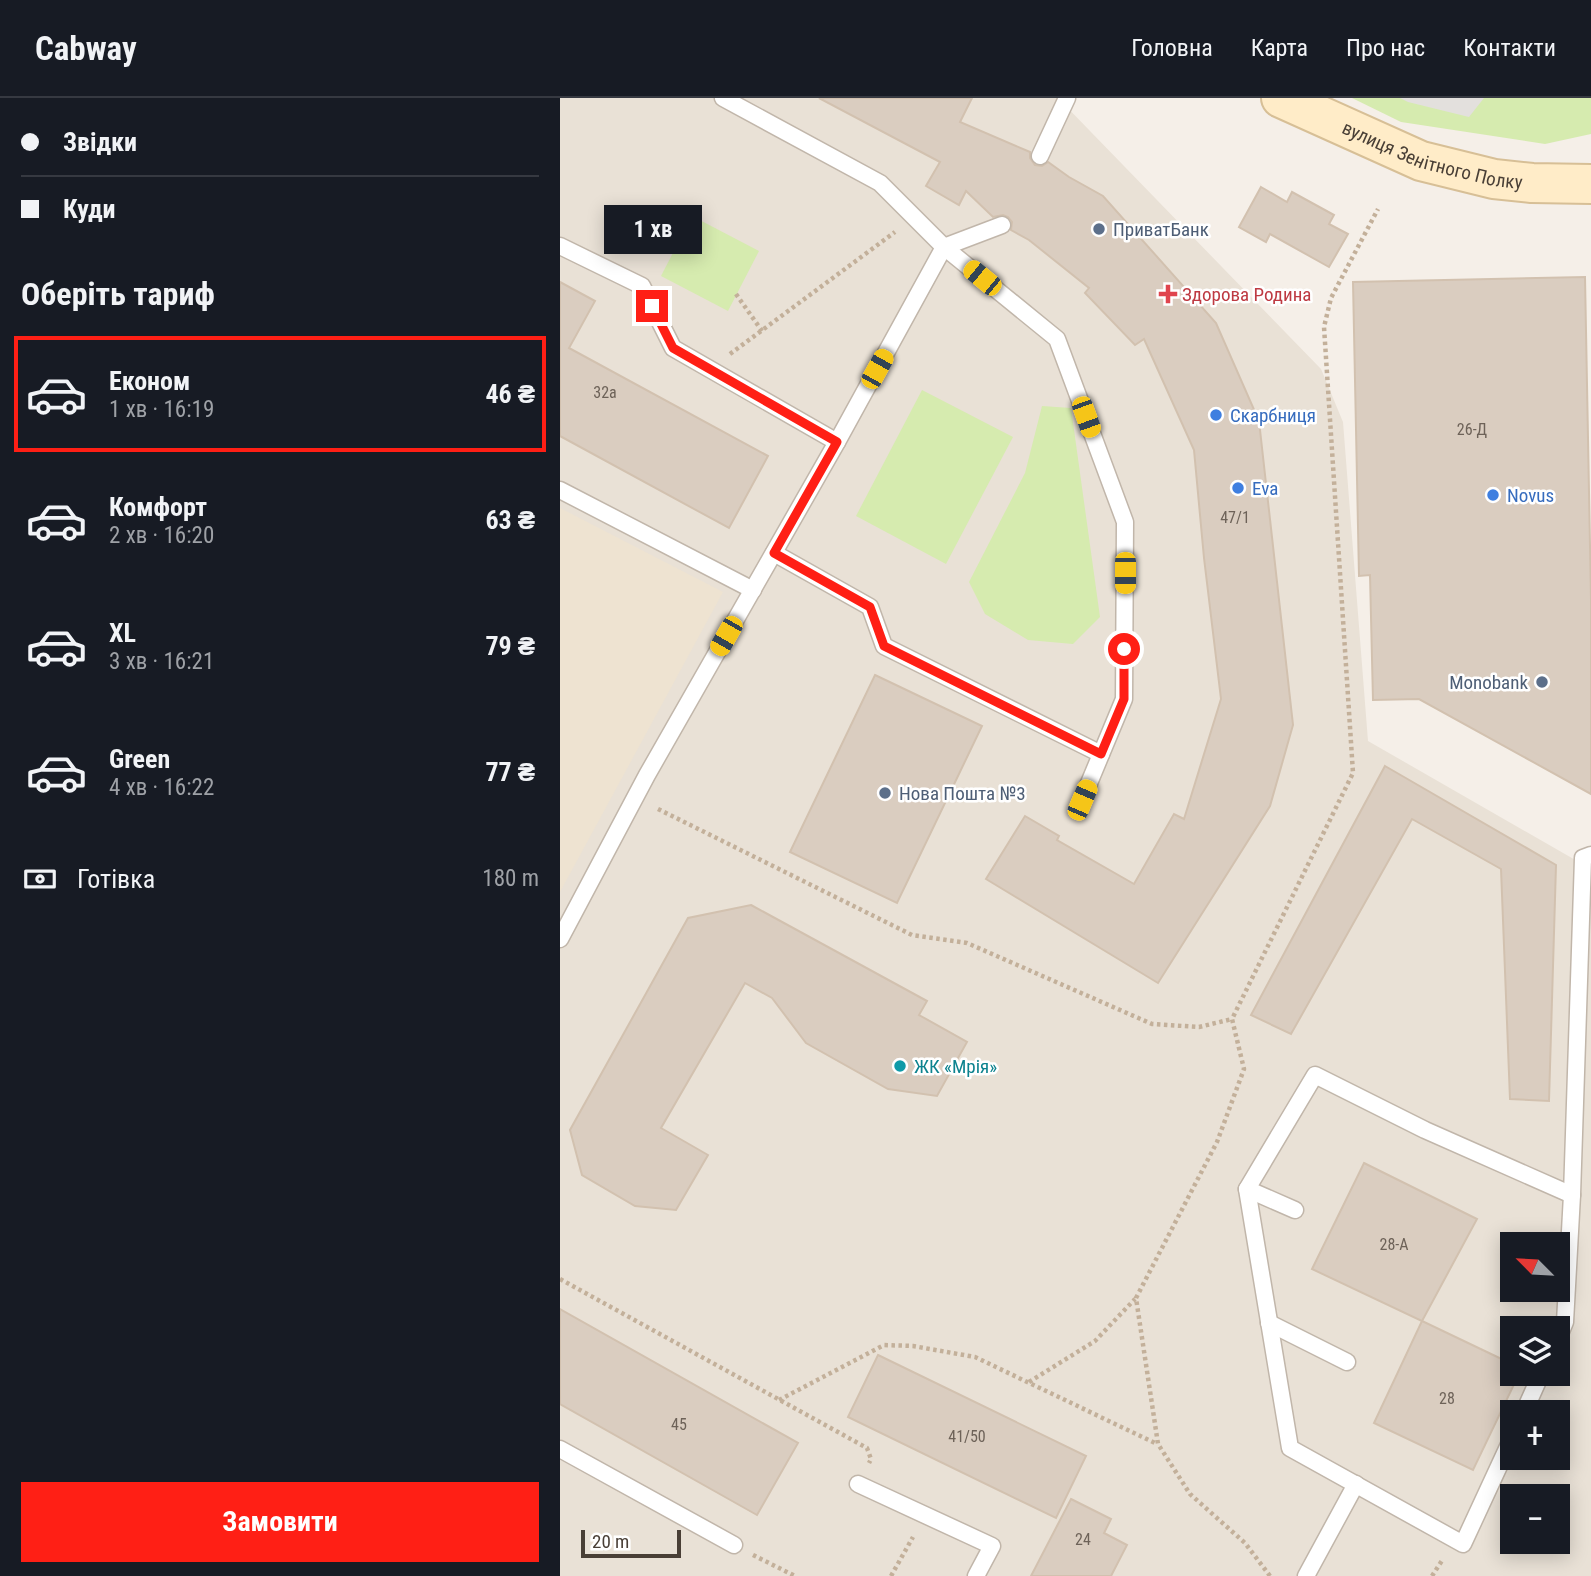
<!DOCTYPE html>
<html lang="uk">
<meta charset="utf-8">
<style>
:root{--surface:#171b24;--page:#242831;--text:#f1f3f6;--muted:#9ea1a6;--line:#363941;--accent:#ff1f15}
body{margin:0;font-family:"Roboto Condensed",sans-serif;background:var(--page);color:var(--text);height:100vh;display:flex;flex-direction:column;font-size:26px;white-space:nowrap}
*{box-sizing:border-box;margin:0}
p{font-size:23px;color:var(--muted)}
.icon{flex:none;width:38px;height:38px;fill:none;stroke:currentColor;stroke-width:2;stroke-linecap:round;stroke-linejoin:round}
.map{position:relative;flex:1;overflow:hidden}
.details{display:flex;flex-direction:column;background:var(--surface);width:560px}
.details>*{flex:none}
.top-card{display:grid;align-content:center;height:154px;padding:0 21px;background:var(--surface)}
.needle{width:46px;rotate:294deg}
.buttons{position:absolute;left:940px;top:1134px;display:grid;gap:14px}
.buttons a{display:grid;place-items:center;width:70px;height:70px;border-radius:0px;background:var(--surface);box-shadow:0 4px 18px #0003;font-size:35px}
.scale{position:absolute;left:21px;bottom:18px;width:100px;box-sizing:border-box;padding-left:7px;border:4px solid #493f36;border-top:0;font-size:19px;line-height:24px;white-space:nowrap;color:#493f36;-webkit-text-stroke:5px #fff;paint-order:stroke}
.end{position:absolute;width:32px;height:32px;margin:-16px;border:9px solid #ff1f15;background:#fff;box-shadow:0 0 0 4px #fff}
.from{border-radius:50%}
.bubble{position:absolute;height:49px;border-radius:0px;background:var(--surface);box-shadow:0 4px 18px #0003;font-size:23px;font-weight:700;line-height:49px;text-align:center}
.car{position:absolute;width:21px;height:42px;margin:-21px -10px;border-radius:9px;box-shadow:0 0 5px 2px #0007;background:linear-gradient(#f5c518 24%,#345 0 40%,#f5c518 0 76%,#345 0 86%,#f5c518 0)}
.top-card b{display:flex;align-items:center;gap:24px;height:66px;font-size:26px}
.top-card b+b{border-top:2px solid var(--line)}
.top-card i{width:18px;height:18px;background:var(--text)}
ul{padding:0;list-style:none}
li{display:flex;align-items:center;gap:21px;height:116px;margin:0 14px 10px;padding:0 7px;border:4px solid transparent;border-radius:0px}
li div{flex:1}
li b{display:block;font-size:26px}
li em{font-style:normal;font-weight:700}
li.on{border-color:var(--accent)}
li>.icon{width:63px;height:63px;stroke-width:1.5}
h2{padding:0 21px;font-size:32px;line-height:84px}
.pay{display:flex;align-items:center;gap:18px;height:77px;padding:0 21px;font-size:26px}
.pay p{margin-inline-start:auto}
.action{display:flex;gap:14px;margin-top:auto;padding:14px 21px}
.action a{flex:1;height:80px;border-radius:0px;background:var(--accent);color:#fff;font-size:28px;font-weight:700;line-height:80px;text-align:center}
header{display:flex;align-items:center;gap:42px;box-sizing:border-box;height:98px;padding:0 35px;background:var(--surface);border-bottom:2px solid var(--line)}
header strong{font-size:33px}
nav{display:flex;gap:38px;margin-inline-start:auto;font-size:24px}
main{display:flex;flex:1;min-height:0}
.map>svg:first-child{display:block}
</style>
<header>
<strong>Cabway</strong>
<nav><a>Головна</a><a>Карта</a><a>Про нас</a><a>Контакти</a></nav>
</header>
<main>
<section class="details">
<div class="top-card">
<b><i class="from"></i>Звідки</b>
<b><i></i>Куди</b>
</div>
<h2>Оберіть тариф</h2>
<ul>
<li class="on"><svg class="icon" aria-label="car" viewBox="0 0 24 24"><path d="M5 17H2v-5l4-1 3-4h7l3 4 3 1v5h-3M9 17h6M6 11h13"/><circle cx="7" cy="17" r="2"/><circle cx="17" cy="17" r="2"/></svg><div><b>Економ</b><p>1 хв · 16:19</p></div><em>46 ₴</em></li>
<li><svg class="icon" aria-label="car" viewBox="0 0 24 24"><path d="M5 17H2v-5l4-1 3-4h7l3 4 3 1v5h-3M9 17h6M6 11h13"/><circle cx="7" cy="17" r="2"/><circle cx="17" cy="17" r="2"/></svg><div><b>Комфорт</b><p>2 хв · 16:20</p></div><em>63 ₴</em></li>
<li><svg class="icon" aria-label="car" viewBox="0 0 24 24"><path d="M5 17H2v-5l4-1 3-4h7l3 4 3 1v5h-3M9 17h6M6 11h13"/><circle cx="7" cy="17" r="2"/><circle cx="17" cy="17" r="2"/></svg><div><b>XL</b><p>3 хв · 16:21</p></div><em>79 ₴</em></li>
<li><svg class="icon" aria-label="car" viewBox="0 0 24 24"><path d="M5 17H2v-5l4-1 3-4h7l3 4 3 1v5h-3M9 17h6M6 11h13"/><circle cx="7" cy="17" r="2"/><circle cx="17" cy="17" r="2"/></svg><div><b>Green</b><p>4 хв · 16:22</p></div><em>77 ₴</em></li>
</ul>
<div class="pay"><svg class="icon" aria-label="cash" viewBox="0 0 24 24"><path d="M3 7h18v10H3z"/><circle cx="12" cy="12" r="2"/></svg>Готівка<p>180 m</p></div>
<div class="action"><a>Замовити</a></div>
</section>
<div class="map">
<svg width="1031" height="1478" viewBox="0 0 1031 1478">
<rect width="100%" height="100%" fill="#f5efe8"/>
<path fill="#e9e1d6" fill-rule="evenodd" d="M0,0H498L761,271L783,324L808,643L1031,771V1478H0ZM952,1146H998V1192H952ZM952,1230H998V1276H952ZM952,1314H998V1360H952ZM952,1398H998V1444H952Z"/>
<path fill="#eee3d1" d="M0,410L163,494L0,794Z"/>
<g fill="#d6ebaf">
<path d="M792,0H1031V36L985,46L841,24Z"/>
<path d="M132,118L199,153L168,213L101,178Z"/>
<path d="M362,292L453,339L386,466L296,418Z"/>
<path d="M482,308L511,310L540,519L513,546L468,542L425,516L409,484L465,375Z"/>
</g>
<path fill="#e3e0dd" d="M840,0H924L909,19L848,4Z"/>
<g fill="#dacdc0" stroke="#d2c1af" stroke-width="2">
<path d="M259,0H412L400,24L470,54V60L475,67L482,68L488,64L509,79L543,98L656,225L699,323L733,627L710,708L598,885L426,781L465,718L499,738L497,742L574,786L614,716L624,721L661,601L644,460L634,352L584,241L575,247L525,195L529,190L469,142L451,132L452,124L448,119L443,117L433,119L406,93L399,107L366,88L380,64Z"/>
<path d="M701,89L727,104L732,94L774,117L769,126L788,136L769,169L710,136L706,144L679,129Z"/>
<path d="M1025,179L1031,501V696L859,601L813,602L810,477L799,478L793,184Z"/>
<path d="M0,184L35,203L9,250L208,358L169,430L0,338Z"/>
<path d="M315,577L422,628L337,805L230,754Z"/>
<path d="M825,668L996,767L989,1003L950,1001L941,771L852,721L731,936L691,917Z"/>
<path d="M191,807L367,903L359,917L407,944L377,998L328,991L246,945L212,900L185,885L101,1030L148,1057L116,1112L75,1108L22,1077L10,1032L128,820Z"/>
<path d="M804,1065L917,1121L862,1223L952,1266V1276H959L913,1372L814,1325L862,1223L752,1171Z"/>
<path d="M0,1211L238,1345L197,1417L0,1306Z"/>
<path d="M318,1257L526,1358L496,1420L288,1319Z"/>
<path d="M511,1401L551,1421L544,1435L567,1447L551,1478H471Z"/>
</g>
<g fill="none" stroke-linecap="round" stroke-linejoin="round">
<g stroke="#c1b6aa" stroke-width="19">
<g id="lane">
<path d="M163,0L320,85L384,149L497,241L565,424L564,601L522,702"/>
<path d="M480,58L507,0"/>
<path d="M0,148L82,188L113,250L277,344"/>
<path d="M0,392L193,492"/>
<path d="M214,455L310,509L324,548L541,656"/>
<path d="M0,841L87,677L277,344L384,149L442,127"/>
<path d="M687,1091L735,1112"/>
<path d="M709,1225L787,1264"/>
<path d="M998,1241L1005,1224L1012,1097L1023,760L1031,757"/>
<path d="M964,1314L981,1276"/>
<path d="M952,1340L903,1446L730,1350L687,1091L755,977L865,1032L1012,1097"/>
<path d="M0,1351L174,1447"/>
<path d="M298,1386L432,1448L416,1478"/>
<path d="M746,1478L796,1386"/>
</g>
</g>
<g stroke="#d7bf96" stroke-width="42">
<g id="secondary">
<path id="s1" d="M721,0L861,63L934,81L972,85L1031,86"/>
</g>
</g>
<g stroke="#c3b09a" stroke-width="4.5" stroke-dasharray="3.5 3.5" stroke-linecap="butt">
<path d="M176,196L202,233"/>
<path d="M170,256L335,134"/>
<path d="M98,711L352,837L407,845L592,926L639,929L672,921"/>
<path d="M0,1181L307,1350L311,1361L309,1365"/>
<path d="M469,1284L535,1243L575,1201"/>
<path d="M219,1302L324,1247L353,1248L415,1259L597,1346"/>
<path d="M193,1457L235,1478"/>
<path d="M331,1478L353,1439"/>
<path d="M710,1478L685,1445L630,1396L598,1346L576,1200L657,1044L684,971L672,921L793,675L764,229L771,200L818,111"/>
<path d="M872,1478L883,1461"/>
</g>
<use href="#lane" stroke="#fff" stroke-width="16"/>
<use href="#secondary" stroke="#ffecc8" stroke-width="38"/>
</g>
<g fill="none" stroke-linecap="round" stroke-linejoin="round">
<path stroke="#ff1f15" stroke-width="9" d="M92,208L113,250L277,344L214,455L310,509L324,548L541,656L564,601V551"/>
</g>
<g fill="#5c6f8a" stroke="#fff" stroke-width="2.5">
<circle cx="539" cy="131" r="7"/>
<circle cx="982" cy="584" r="7"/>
<circle cx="325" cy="695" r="7"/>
</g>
<path fill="#e0444e" stroke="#fff" stroke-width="2.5" d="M604.5 185.5h7v7h7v7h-7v7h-7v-7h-7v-7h7z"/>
<g fill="#3f7fe0" stroke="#fff" stroke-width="2.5">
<circle cx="656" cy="317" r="7"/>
<circle cx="678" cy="390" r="7"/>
<circle cx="933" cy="397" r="7"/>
</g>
<circle fill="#0f9aa8" stroke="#fff" stroke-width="2.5" cx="340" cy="968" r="7"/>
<g text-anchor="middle" stroke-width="5" stroke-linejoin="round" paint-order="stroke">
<g font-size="16" fill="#6d6258">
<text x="45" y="300">32а</text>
<text x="912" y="337">26-Д</text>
<text x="675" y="425">47/1</text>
<text x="834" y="1152">28-А</text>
<text x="887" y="1306">28</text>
<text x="119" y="1332">45</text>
<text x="407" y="1344">41/50</text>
<text x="523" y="1447">24</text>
</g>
<g font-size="19" fill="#493f36" stroke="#fff">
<text dy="7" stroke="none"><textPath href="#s1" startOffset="163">вулиця Зенітного Полку</textPath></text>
</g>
<g font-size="19" fill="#4e5e75" stroke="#fff" text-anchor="start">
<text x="553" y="138">ПриватБанк</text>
<text x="968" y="591" text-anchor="end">Monobank</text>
<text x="339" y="702">Нова Пошта №3</text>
</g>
<g font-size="19" fill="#be3a42" stroke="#fff" text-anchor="start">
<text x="622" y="203">Здорова Родина</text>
</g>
<g font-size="19" fill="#366cbe" stroke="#fff" text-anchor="start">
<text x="670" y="324">Скарбниця</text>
<text x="692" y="397">Eva</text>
<text x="947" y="404">Novus</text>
</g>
<g font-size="19" fill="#0d838f" stroke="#fff" text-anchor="start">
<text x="354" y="975">ЖК «Мрія»</text>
</g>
</g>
</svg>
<div class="buttons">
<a><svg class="needle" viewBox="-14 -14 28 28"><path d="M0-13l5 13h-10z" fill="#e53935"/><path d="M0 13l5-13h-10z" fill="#9ea1a6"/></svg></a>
<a><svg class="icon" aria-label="layers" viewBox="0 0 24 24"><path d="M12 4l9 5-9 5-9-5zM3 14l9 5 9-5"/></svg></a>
<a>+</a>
<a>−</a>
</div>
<div class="scale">20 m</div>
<i class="end from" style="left:564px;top:551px"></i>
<i class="end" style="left:92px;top:208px"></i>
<div class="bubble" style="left:44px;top:107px;width:98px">1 хв</div>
<i class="car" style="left:422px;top:180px;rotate:309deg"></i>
<i class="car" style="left:317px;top:271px;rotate:29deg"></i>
<i class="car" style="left:526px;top:319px;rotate:160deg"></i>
<i class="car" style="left:565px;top:475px;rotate:180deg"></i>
<i class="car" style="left:166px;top:538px;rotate:210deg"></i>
<i class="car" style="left:522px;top:702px;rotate:23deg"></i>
</div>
</main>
